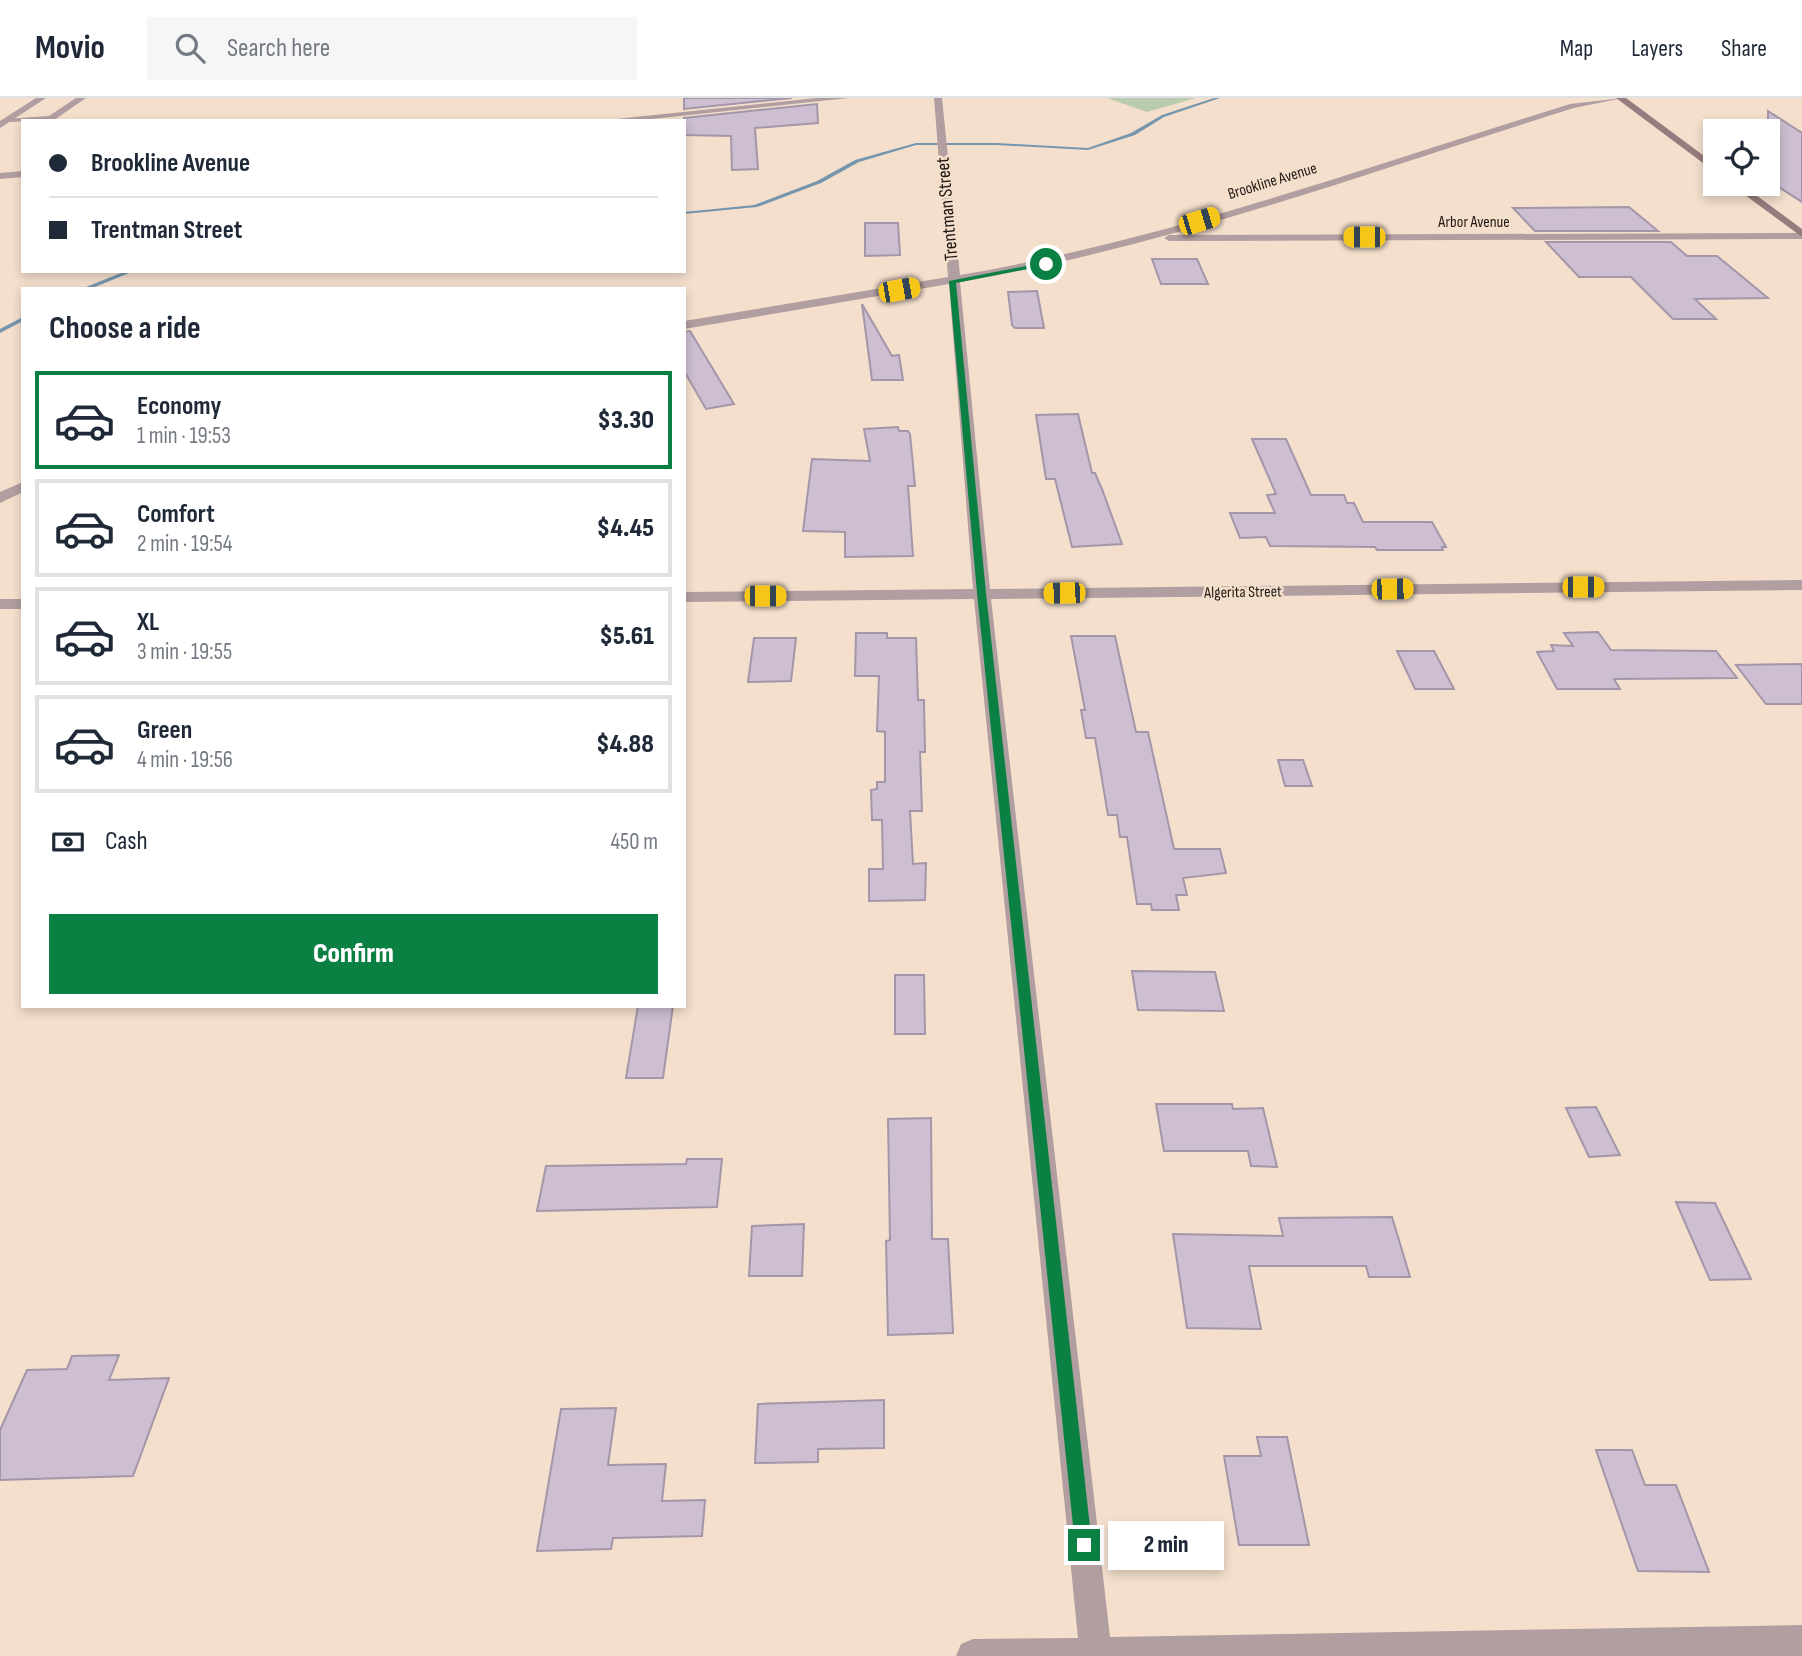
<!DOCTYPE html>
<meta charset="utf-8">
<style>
:root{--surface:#fff;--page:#f6f6f7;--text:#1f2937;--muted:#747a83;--line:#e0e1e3;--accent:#0b8043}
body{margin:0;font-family:"Sofia Sans Condensed",sans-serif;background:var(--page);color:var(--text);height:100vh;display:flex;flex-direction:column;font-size:26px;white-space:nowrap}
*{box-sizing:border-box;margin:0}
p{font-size:23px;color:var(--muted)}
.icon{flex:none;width:38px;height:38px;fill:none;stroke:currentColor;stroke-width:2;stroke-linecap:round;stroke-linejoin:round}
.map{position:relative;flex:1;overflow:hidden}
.drawer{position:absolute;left:21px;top:189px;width:665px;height:721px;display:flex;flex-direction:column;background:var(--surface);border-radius:0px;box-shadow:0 4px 10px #0003}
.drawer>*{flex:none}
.hud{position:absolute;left:21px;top:21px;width:665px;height:154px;border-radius:0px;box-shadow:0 4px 10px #0003;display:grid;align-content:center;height:154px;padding:0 28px;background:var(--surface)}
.buttons{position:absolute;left:1703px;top:21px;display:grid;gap:14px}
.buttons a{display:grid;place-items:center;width:77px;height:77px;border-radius:0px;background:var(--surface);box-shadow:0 4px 10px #0003;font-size:35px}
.end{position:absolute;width:32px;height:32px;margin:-16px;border:9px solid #0b8043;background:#fff;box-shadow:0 0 0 4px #fff}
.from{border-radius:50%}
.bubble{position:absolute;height:49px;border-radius:0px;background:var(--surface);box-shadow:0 4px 10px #0003;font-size:23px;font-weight:800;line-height:49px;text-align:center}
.car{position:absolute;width:21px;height:42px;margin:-21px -10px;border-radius:9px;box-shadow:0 0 5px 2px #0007;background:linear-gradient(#f5c518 24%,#345 0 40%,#f5c518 0 76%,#345 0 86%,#f5c518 0)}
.hud b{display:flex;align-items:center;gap:24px;height:66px;font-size:26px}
.hud b+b{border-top:2px solid var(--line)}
.hud i{width:18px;height:18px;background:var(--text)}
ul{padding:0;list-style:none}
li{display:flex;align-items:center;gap:21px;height:98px;margin:0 14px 10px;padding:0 14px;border:4px solid var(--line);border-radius:0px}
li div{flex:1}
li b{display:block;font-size:26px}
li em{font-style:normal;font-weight:800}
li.on{border-color:var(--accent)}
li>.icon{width:63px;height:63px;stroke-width:1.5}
h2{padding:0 28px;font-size:32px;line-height:84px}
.pay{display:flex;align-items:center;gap:18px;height:77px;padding:0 28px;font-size:26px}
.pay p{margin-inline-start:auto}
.action{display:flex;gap:14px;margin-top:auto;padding:14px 28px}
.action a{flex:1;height:80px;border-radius:0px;background:var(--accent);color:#fff;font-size:28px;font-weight:800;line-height:80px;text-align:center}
header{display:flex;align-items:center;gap:42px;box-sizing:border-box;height:98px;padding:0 35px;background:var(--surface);border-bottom:2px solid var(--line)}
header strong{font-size:33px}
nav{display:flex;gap:38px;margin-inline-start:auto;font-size:24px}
.search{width:490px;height:63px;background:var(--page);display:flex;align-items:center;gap:18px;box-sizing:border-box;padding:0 24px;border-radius:0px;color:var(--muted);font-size:26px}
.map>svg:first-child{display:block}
</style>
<header>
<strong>Movio</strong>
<div class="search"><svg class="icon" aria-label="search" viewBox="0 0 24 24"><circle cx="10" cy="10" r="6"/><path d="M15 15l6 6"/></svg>Search here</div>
<nav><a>Map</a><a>Layers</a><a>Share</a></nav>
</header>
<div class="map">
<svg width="1802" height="1558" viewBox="0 0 1802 1558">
<rect width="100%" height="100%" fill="#f4dfcd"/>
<path fill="#bbcbb0" d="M1107,0H1196L1147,14Z"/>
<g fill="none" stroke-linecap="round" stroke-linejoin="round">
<g fill="#7596ad" fill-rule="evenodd">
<path d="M1214,0H1220L1164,19L1135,37L1088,52L997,47H916L859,64L821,85L757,109L684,116V114L754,107L817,83L855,62L916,45H997L1088,50L1131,35L1162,17Z"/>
<path d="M126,173H134L90,191H81Z"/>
<path d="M23,219V223L0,235V231Z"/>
</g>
</g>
<g fill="#cdbed2" stroke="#a496a9" stroke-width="2">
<path d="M684,0H792L684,11Z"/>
<path d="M817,6L818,25L755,30L758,71L732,72L731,38L684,37V20Z"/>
<path d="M1768,13L1802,35V104L1768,82Z"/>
<path d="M1629,109L1658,133H1535L1513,110Z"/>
<path d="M865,125H898L900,157L865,158Z"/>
<path d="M1546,144H1671L1687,158H1717L1768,200L1695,201L1716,221H1673L1631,179H1579Z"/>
<path d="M1152,161H1197L1208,186H1161Z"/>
<path d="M1037,193L1044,230H1015L1012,227L1008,194Z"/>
<path d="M862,206L892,258L899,257L903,282H872Z"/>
<path d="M690,233L734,306L706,311L684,273V234Z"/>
<path d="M1078,316L1092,375H1095L1102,391L1122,446L1072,449L1055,381H1046L1036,317Z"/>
<path d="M898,329L899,333H908L910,336L915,388H908L913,458L845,459V434L803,433L812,361L870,363L864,331Z"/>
<path d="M1252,341H1286L1311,397H1344L1347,405H1354L1363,424H1432L1446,449H1442L1443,452H1377L1375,449L1270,448L1266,439L1240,440L1230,415H1275L1267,397L1276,396Z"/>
<path d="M1598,534L1611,552L1716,553L1737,580L1614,581L1620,591H1557L1537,554L1554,553L1551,547L1573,548L1564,535Z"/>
<path d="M856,535H887V540H916L918,602H924L925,654H920L922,713H910L913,766L926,765L925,802L869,803V771H883L882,722H872L871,692L877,691V684H885V634L877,633L879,578H855Z"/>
<path d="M1071,538H1115L1136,634H1148L1174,751H1220L1226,775L1183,780L1187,797H1176L1179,812H1152L1151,806H1137L1127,739H1120L1117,717H1108L1095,640H1086L1081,612H1085Z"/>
<path d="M754,540H796L791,583L748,584Z"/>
<path d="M1397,553H1434L1454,591H1415Z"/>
<path d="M1802,566V606H1766L1736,567Z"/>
<path d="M1278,662H1303L1312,688H1285Z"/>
<path d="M1132,873L1215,874L1224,913L1138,912Z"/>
<path d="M895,877H924L925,936H895Z"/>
<path d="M638,908H673L663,980H626Z"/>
<path d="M1156,1006H1232L1233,1011L1263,1010L1277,1069L1251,1068L1248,1053H1164Z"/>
<path d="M1596,1009L1620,1057L1589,1059L1566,1010Z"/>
<path d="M931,1020L932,1141H948L953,1235L888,1237L886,1143L890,1142L888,1021Z"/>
<path d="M687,1061H722L717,1109L537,1113L546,1068L686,1066Z"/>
<path d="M1676,1104L1715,1105L1751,1181L1710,1182Z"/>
<path d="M1392,1119L1410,1179H1369L1366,1168H1249L1261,1231L1187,1230L1173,1136L1283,1138L1279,1120Z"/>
<path d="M804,1126L802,1178H749L752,1128Z"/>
<path d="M119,1257L109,1282L169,1280L133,1378L0,1382V1332L27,1272L67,1271L72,1258Z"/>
<path d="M884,1302V1350L818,1351V1364L755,1365L758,1306Z"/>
<path d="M616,1310L608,1367L666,1366L662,1403L705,1402L702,1438L613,1440L611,1451L537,1453L561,1311Z"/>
<path d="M1257,1339H1287L1309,1447H1239L1224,1358H1261Z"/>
<path d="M1596,1352H1632L1645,1387H1676L1709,1474L1638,1473Z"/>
</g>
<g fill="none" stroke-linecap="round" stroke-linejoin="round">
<path fill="#b19ea0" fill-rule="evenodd" d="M76,0H86L54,22L10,24L6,21L49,18Z"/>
<g fill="#b19ea0" fill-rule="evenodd">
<path d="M817,0H849L633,23H597Z"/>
<path d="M934,0H942L960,177C1166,142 1370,68 1570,6L1623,0L1574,10C1372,73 1170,148 960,184L990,491L1802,482V492L991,501L1110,1539L1802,1527V1558H956L961,1546L973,1541L1078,1540L974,501L684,504V494L973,491L949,186L684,231V223L948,179Z"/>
<path d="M23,73V79L0,81V75Z"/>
<path d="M1802,135V141L1169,143L1164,140L1169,137Z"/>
<path d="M23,384V394L0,405V394Z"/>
<rect x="0" y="501" width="23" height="10"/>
</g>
<path fill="#b19ea0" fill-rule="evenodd" d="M36,0H46L0,30V23Z"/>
<g fill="#977c7f" fill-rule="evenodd">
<path d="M1616,0H1626L1715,66V74Z"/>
<path d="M1730,86H1741L1802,131V139Z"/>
</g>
</g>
<path fill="#0b8043" d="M1046,164L1048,167L956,185L986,495L1092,1447L1090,1453L1084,1456L1078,1453L1075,1447L977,495L949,183Z"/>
<g text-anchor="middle" stroke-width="5" stroke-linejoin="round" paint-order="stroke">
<g font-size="16" fill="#1f1812" stroke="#f4dfcd">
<text transform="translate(1272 82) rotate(-17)" y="6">Brookline Avenue</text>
<text x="1474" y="129">Arbor Avenue</text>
<text transform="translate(1243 493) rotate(-1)" y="6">Algerita Street</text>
</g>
<g font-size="19" fill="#1f1812" stroke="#f4dfcd">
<text transform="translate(946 111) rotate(-95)" y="7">Trentman Street</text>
</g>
</g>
</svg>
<div class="buttons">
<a><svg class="icon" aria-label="locate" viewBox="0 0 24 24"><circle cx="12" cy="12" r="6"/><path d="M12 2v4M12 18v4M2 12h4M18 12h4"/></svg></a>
</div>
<i class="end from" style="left:1046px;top:166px"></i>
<i class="end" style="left:1084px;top:1447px"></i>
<div class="bubble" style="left:1108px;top:1423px;width:116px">2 min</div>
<i class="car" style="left:1199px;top:123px;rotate:73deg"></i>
<i class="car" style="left:1364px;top:139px;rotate:270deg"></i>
<i class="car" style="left:899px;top:192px;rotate:80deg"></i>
<i class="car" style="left:1583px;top:489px;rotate:90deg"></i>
<i class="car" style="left:1392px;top:491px;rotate:89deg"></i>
<i class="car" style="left:1064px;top:495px;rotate:269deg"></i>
<i class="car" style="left:765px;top:498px;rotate:90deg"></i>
<div class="hud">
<b><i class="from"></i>Brookline Avenue</b>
<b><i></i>Trentman Street</b>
</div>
<section class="drawer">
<h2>Choose a ride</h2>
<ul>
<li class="on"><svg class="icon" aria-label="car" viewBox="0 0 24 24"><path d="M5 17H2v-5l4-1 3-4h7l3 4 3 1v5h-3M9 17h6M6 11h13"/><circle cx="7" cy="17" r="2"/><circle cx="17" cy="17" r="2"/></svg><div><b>Economy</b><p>1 min · 19:53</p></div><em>$3.30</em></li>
<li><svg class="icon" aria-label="car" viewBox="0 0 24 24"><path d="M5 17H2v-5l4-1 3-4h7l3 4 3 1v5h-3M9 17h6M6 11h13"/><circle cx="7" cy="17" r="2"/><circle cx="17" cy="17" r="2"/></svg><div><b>Comfort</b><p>2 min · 19:54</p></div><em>$4.45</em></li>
<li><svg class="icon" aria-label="car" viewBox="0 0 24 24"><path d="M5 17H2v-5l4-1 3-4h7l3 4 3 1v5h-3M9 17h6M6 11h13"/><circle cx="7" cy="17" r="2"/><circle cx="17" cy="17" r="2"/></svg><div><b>XL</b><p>3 min · 19:55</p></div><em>$5.61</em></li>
<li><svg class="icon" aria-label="car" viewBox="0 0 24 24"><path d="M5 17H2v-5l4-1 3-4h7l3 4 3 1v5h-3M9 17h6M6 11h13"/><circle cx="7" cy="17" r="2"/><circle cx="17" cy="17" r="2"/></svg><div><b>Green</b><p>4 min · 19:56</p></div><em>$4.88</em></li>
</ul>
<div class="pay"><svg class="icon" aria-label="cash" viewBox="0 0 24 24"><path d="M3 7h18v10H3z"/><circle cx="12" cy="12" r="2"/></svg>Cash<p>450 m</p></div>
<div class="action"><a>Confirm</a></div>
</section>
</div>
